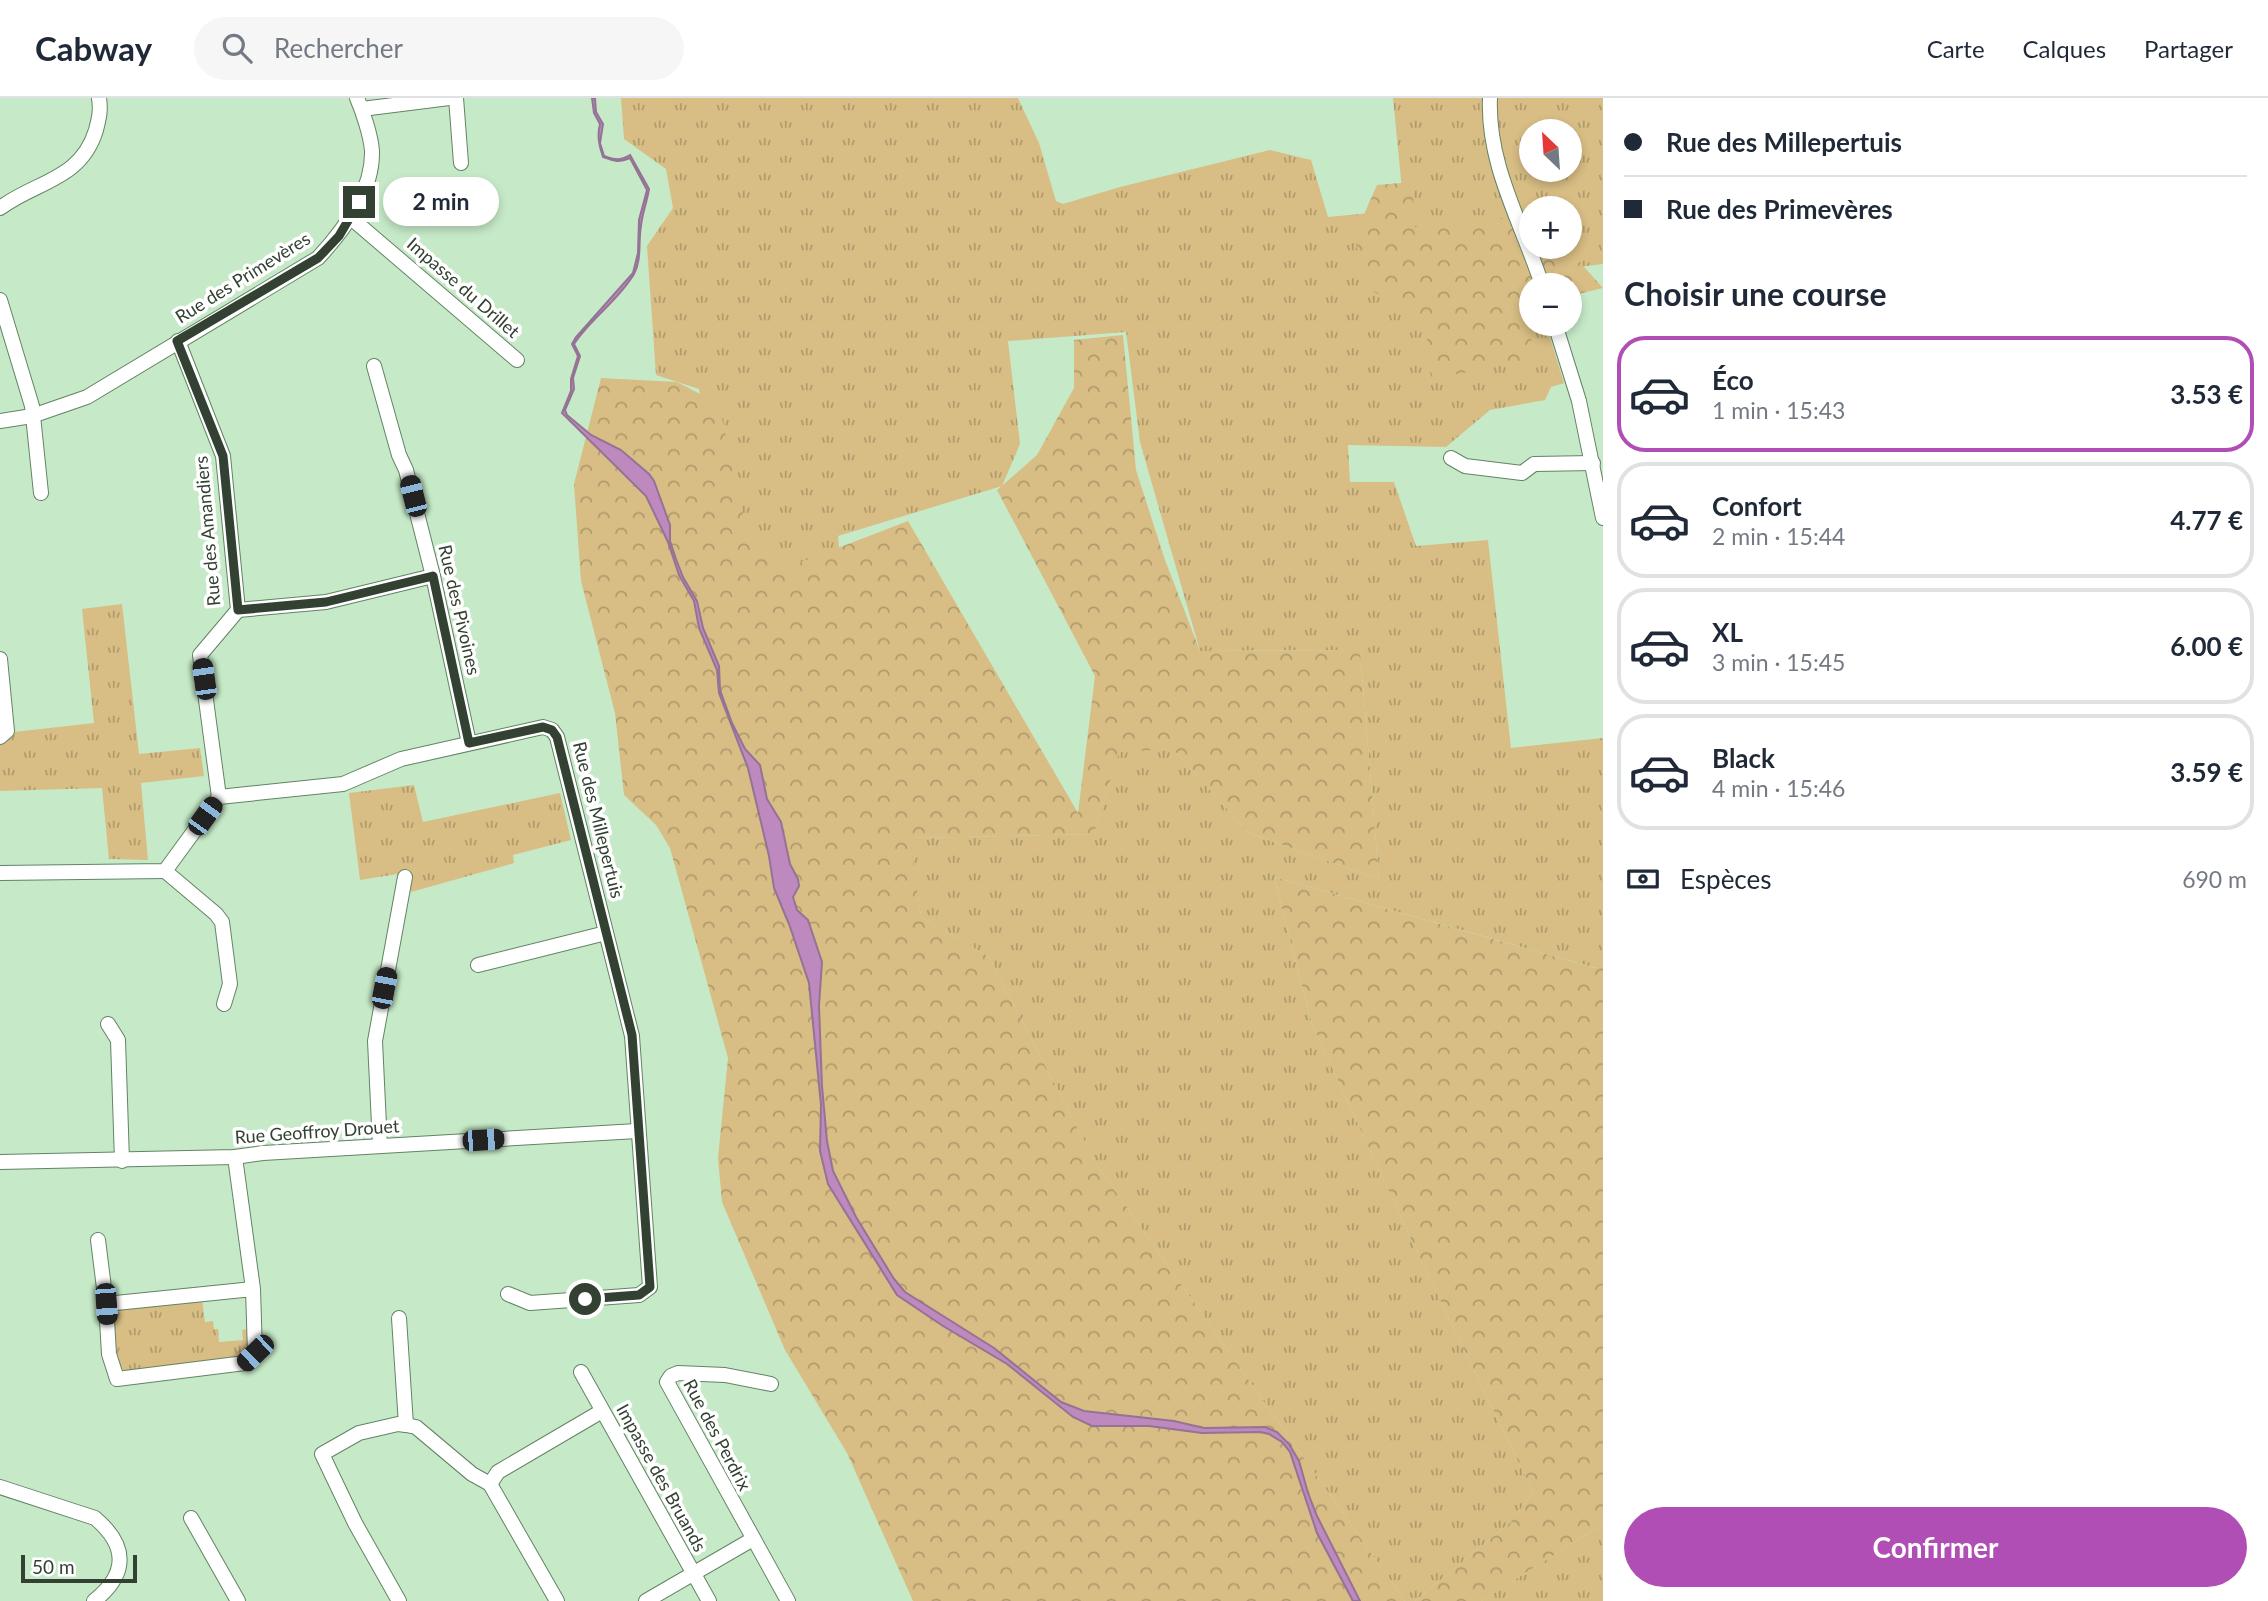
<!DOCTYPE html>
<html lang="fr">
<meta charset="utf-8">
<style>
:root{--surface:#fff;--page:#f6f6f7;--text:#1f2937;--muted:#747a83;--line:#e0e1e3;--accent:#b04eb5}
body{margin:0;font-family:Lato,sans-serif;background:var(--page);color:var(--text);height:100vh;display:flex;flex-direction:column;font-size:26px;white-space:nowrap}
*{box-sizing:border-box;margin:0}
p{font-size:23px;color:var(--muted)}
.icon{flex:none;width:38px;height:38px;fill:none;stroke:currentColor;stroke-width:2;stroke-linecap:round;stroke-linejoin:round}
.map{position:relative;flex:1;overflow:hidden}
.sheet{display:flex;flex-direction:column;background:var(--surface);width:665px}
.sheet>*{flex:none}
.guide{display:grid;align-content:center;height:154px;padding:0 21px;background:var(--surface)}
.needle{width:46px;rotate:335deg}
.controls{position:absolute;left:1519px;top:21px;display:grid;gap:14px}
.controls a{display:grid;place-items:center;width:63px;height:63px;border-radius:50%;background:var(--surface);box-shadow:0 4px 10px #0003;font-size:35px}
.scale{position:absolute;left:21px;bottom:18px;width:116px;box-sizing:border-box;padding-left:7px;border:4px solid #334133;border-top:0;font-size:19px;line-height:24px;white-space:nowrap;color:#334133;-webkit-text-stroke:5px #fff;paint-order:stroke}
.end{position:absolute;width:32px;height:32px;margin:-16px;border:9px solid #334133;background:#fff;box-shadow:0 0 0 4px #fff}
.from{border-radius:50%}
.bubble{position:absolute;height:49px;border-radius:24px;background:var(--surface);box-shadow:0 4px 10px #0003;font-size:23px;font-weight:700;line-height:49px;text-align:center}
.car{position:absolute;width:21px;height:42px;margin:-21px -10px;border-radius:9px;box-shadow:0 0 5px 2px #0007;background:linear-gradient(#222 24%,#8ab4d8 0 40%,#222 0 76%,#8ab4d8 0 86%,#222 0)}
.guide b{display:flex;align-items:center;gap:24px;height:66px;font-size:26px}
.guide b+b{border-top:2px solid var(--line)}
.guide i{width:18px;height:18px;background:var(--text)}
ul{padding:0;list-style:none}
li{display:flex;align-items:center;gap:21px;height:116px;margin:0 14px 10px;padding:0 7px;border:4px solid var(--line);border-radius:28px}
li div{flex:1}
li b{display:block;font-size:26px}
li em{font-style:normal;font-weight:700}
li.selected{border-color:var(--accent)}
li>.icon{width:63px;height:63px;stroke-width:1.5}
h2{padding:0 21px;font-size:32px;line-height:84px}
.pay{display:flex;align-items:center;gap:18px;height:77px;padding:0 21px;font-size:26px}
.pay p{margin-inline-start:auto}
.button{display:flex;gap:14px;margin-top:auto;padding:14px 21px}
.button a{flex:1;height:80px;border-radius:42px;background:var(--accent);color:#fff;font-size:28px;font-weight:700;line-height:80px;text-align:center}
header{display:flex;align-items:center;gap:42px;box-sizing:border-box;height:98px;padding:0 35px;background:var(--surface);border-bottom:2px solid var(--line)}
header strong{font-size:33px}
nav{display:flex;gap:38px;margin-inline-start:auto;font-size:24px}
.search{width:490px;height:63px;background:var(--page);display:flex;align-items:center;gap:18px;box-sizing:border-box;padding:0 24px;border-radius:38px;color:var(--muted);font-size:26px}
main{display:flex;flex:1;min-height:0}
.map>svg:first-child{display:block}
</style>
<header>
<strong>Cabway</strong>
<div class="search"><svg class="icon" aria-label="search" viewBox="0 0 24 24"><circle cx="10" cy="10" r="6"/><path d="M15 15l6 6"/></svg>Rechercher</div>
<nav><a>Carte</a><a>Calques</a><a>Partager</a></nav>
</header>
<main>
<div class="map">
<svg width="1603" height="1503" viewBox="0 0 1603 1503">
<defs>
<pattern id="grass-tufts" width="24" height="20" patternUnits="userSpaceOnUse" patternTransform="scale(1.75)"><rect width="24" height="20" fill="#d8bd84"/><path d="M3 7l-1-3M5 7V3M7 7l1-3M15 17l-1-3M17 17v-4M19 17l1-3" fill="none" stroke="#b09b6d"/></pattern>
<pattern id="forest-crowns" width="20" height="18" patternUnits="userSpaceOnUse" patternTransform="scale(1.75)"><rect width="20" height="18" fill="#d8bd84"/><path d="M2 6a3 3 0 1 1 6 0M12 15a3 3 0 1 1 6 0" fill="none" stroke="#b09b6d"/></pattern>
</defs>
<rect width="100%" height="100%" fill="#c6eac7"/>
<g fill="url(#grass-tufts)" fill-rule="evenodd">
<path d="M621,0H1018L1039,45L1056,103L1063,106L1120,89L1270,52L1311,62L1328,119L1404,112L1393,0H1603V166L1530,175L1531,226H1546L1564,285L1551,289L1545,302L1490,312L1446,349L1348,347L1350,384H1394L1416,448L1488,442L1511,650L1603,640V868L1596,870L1274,779L1312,926L1417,1154L1533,1394L1511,1424L1415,1503H1405L1096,1066L989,859L921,819L909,740L1094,736L1119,653L1173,651L1249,735L1379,781L1360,552L1200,553L1140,344L1126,234L1008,243L1020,346L1002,388L838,438L840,461L730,476L699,291L656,277L647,148L673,110L666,71L624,41ZM1531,33H1570V72H1531ZM1531,110H1570V149H1531Z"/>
<path d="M122,506L139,656L200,650L204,678L141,685L148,762L109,761L102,690L0,693V646L14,634L94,625L82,511Z"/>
<path d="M414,687L423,724L560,695L571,742L513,757L514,765L411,794L410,774L360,782L349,695Z"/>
<path d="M202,1202L205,1224L213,1223L214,1231H218L219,1244L243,1242L242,1232L247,1231L251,1251L242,1260L125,1273L117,1267L112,1221L119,1210Z"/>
<path d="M1603,1426V1503H1481Z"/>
</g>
<g fill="url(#forest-crowns)">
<path d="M1412,84L1415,129L1501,120L1531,127V149H1566L1603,190L1570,198V187H1531V209L1525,211L1535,261L1431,281L1425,222L1369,191L1354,139L1377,87Z"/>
<path d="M1123,237L1136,372L1165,462L1200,553L1360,552L1379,781L1249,735L1173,651L1119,654L1094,736L910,740L921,819L989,859L1096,1066L1405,1503H913L847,1355L785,1252L722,1104L718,1060L728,960L670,750L656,727L624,697L615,615L581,483L574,386L601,280L677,284L719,306L748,439L791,468L908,423L1078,715L1095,578L997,392L1037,357L1074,290V242Z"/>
<path d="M1274,779L1595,870L1603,868V1426L1481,1503H1415L1511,1424L1533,1394L1417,1154L1312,926Z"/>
</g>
<path fill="#bd89be" stroke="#947394" stroke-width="2" d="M592,0H595L596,14L603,26L600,45L604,58C615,62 620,63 630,57L649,91C647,104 642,116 641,128C638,144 642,161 634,176C618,203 591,220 574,246L580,258L573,280L574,291L565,312L567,317L591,337L621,352L649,376L654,383L670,427V443L676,461L683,479L697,503L703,530L719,568L720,592L732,625L745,651L760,667L767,701L781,724L790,766L798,781L799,788L793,799L797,812L808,822L822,864L819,908L822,988L827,1043L833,1073L856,1119L894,1181L905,1194L994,1250L1061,1304L1084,1313L1174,1323L1204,1330L1265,1329L1277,1334L1289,1346L1299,1363L1308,1395L1317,1418L1360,1503H1353L1317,1435L1290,1354L1282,1344L1269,1336L1260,1334L1202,1335L1149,1328H1092L1073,1319L1007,1266L943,1228L897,1197L828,1086L820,1053L821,1007L809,885L789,826L774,790L769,758L748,670L719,595L717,572L699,530L694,503L679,477L668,444L646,398L562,315L571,293V281L578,258L572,246L576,239L633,175L638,155L639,122L647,92L630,60C618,65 614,63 603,59C599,47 597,38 600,26L594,15Z"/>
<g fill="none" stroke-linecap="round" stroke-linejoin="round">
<g stroke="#638364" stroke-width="16">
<g id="street">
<path d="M456,0L461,65"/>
<path d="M1490,0C1487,67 1522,125 1542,187"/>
<path d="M362,11L449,0"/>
<path d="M0,110C36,83 81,82 96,32C99,20 101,13 99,0"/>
<path d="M351,120L517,262"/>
<path d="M0,202L32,308L41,395"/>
<path d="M1555,226L1579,303L1603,420"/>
<path d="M178,243L223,358L238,512L200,557L219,699"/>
<path d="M374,268L399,357L406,372L433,478L469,645"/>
<path d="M0,323L32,318L87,299L318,160C344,132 373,94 372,53C371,38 363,14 357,0"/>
<path d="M1451,360L1465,368L1522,375L1534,366L1593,365"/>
<path d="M238,512L326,504L433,478"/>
<path d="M0,561L7,633L0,639"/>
<path d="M165,773L216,816L222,824L230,886L224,906"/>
<path d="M0,775L165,773L219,699L343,686L401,661L543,629L552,632L557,639L632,938L650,1189L639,1197L530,1205L508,1196"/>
<path d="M478,867L606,835"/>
<path d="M108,926L118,942L122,1063"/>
<path d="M380,1048L375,943L405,779"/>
<path d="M235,1059L253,1191L255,1255L245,1265L117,1281L109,1256L106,1206L253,1191"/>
<path d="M0,1064L235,1059L263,1055L637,1033"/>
<path d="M98,1142L106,1206"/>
<path d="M399,1220L406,1327"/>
<path d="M581,1274L709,1503"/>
<path d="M771,1286L725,1277L678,1275L671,1278L667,1284L788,1503"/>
<path d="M490,1386L498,1374L602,1313"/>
<path d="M0,1389L95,1420C128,1448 128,1476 94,1503"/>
<path d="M191,1420L238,1503"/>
<path d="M399,1503L355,1425L322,1356L359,1335L398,1326L406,1327L416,1329L472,1376L490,1386L557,1503"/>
<path d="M646,1503L753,1441"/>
</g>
</g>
<use href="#street" stroke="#fff" stroke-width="14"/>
</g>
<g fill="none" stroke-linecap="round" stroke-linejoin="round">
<path stroke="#334133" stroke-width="9" d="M359,104L339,138L318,160L177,243L223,358L238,512L326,504L433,478L469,645L543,629L552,632L557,639L632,937L650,1189L639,1197L585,1201"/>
</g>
<g text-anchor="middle" stroke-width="7" stroke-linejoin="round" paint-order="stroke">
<g font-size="18" fill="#334133" stroke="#fff">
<text transform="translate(243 180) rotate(-32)" y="6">Rue des Primevères</text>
<text transform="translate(463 190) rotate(41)" y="6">Impasse du Drillet</text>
<text transform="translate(208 433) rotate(-95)" y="6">Rue des Amandiers</text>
<text transform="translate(459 512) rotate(77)" y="6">Rue des Pivoines</text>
<text transform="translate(598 722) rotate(76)" y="6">Rue des Millepertuis</text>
<text transform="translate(317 1034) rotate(-4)" y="6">Rue Geoffroy Drouet</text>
<text transform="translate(717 1337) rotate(62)" y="6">Rue des Perdrix</text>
<text transform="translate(661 1380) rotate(61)" y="6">Impasse des Bruands</text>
</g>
</g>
</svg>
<div class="controls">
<a><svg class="needle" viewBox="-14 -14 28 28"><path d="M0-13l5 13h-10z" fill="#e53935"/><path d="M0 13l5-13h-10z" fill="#747a83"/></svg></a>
<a>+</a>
<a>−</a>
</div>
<div class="scale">50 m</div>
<i class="end from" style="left:585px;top:1201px"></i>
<i class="end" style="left:359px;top:104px"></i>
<div class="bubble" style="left:383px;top:79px;width:116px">2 min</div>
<i class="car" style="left:413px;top:398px;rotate:346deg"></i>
<i class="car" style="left:204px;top:581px;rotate:352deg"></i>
<i class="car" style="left:205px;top:718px;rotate:36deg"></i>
<i class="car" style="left:384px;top:890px;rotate:11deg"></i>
<i class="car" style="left:483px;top:1042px;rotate:86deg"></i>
<i class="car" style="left:106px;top:1206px;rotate:176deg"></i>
<i class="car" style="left:255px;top:1255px;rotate:226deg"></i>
</div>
<section class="sheet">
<div class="guide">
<b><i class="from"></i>Rue des Millepertuis</b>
<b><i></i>Rue des Primevères</b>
</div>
<h2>Choisir une course</h2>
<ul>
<li class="selected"><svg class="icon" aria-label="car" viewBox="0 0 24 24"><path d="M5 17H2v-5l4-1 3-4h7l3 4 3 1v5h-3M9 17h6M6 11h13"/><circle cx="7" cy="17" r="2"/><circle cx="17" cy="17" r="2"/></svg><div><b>Éco</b><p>1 min · 15:43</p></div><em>3.53 €</em></li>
<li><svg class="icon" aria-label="car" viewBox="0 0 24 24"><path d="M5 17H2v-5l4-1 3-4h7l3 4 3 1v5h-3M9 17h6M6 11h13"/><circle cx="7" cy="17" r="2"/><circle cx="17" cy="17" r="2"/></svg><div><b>Confort</b><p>2 min · 15:44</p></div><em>4.77 €</em></li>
<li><svg class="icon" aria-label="car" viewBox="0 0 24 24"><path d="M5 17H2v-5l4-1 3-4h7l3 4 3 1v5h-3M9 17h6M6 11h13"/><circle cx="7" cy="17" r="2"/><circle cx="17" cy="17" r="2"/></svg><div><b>XL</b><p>3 min · 15:45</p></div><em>6.00 €</em></li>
<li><svg class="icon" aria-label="car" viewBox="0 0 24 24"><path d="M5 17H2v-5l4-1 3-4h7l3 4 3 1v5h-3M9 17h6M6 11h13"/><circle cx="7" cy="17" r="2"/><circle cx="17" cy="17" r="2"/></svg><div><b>Black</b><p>4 min · 15:46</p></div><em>3.59 €</em></li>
</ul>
<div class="pay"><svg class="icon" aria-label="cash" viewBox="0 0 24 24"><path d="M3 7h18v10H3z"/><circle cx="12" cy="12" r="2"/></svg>Espèces<p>690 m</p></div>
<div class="button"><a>Confirmer</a></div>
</section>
</main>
